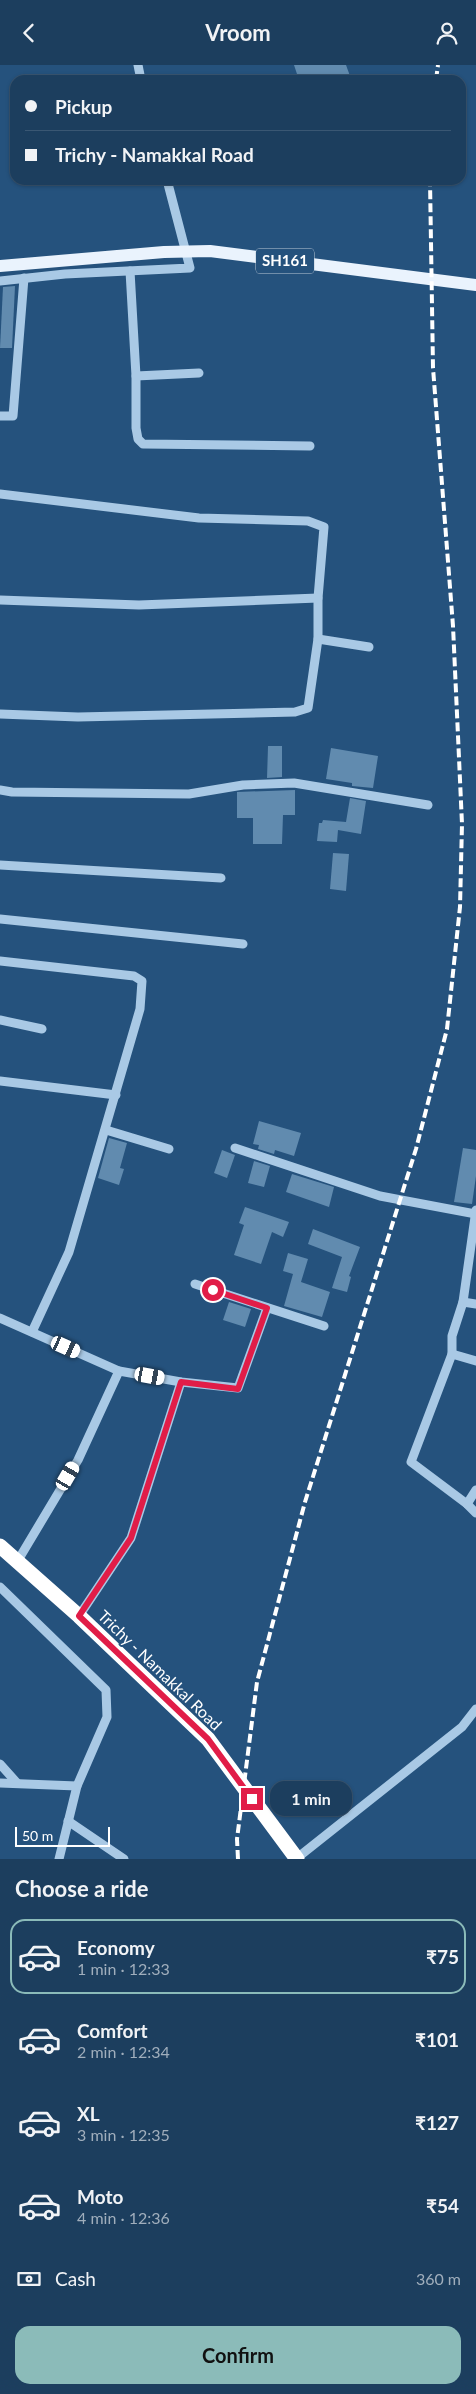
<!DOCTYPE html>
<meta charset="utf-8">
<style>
:root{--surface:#1c3e5e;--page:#254564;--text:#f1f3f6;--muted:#a0aebc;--line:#3a5773;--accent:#8bbbb9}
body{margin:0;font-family:Lato,sans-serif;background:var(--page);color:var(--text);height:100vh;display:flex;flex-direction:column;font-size:19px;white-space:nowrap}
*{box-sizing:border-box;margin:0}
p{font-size:16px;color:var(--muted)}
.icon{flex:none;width:28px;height:28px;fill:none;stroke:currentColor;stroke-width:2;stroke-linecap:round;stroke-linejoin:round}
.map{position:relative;height:1794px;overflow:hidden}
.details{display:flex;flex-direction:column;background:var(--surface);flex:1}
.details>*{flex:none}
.hud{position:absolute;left:10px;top:10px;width:456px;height:110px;border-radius:15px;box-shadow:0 1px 4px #0004,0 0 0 1px var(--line);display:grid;align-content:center;height:110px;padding:0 15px;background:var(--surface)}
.scale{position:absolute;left:15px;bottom:12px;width:95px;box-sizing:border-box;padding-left:5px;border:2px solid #fff;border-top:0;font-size:14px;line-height:18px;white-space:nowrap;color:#fff;-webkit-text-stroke:4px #25527d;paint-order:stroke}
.end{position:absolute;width:22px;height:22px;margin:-11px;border:6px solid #e11d48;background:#fff;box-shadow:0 0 0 2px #fff}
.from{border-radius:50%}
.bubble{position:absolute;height:35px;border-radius:15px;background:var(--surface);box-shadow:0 1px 4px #0004,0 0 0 1px var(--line);font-size:16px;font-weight:700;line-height:35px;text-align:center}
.car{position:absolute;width:15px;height:30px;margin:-15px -8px;border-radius:6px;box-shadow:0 0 4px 1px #0007;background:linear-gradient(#fff 24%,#345 0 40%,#fff 0 76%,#345 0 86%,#fff 0)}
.hud b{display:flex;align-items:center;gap:18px;height:48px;font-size:19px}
.hud b+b{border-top:1px solid var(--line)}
.hud i{width:12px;height:12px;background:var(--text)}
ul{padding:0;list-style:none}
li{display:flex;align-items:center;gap:15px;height:75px;margin:0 10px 8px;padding:0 5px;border:2px solid transparent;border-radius:15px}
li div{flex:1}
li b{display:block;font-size:19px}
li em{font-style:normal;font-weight:700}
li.active{border-color:var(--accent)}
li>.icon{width:45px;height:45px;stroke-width:1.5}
h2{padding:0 15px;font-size:22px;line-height:60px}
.pay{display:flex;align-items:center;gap:12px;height:55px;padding:0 15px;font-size:19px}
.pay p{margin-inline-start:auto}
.action{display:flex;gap:10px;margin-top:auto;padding:10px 15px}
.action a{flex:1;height:58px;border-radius:15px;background:var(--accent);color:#111;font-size:20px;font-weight:700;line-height:58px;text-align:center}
header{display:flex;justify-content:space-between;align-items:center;height:65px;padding:0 15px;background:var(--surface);font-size:22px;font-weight:700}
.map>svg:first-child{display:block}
</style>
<header><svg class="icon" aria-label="back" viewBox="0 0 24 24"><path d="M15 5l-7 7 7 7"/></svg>Vroom<svg class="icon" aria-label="person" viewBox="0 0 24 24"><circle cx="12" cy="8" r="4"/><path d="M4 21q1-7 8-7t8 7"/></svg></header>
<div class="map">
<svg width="476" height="1794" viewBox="0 0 476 1794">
<rect width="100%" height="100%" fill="#25527d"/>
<g fill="#618baf">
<path d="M294,0H346L350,11L338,15H299Z"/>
<path d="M15,221L12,283H0L3,222Z"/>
<path d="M268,681H282V712L267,713Z"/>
<path d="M331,683L378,691L373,723L352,721V718L326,714Z"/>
<path d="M295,725V750H283L282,779H253V753H237V727Z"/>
<path d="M350,733L366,736L361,769L338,765L337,777L317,776L319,758H322L323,755L346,757Z"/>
<path d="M333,788L349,789L346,826L330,824Z"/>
<path d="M259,1056L301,1068L294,1091L275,1085L274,1089L258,1084L259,1080L253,1079Z"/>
<path d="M109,1073L127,1078L120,1103L124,1104L119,1120L98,1113Z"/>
<path d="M463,1083L476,1085V1111L472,1139L454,1137Z"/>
<path d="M222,1085L235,1090L227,1113L214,1108Z"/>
<path d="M254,1096L270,1101L264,1122L248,1118Z"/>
<path d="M292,1109L334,1122L329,1142L286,1127Z"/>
<path d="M245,1142L289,1157L283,1172L272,1167L261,1199L234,1190L244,1160L239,1158Z"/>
<path d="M313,1164L360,1182L349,1211L351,1212L347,1227L332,1223L342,1192L308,1179Z"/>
<path d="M288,1188L308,1194L301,1217L330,1227L322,1252L284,1241L293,1209L283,1206Z"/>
<path d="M229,1237L251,1244L245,1262L223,1255Z"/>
</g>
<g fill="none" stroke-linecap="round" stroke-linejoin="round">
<g stroke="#a9c9e5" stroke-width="9">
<path d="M138,0L141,15"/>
<path d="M130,206L136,311V363L138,374L143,379L310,381"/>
<path d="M0,216L65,209L190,203L167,115"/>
<path d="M136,311L199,308"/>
<path d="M0,351H13L24,213"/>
<path d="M0,429L199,453L308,456L324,462L318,533V574L308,643L295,647L78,652L0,649"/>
<path d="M0,535L139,540L318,533"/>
<path d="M318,574L369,582"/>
<path d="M0,725L12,727L189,729L243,720L294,718L428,740"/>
<path d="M0,800L221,813"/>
<path d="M0,854L243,879"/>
<path d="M0,896L134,911L142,916L140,944L69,1187L32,1267"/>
<path d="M0,955L42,964"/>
<path d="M0,1016L116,1030"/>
<path d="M106,1065L169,1084"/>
<path d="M235,1083L380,1131L476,1149"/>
<path d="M476,1145L463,1237L452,1271V1289L411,1397L467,1439L476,1448"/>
<path d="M195,1219L324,1261"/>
<path d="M463,1237L476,1239"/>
<path d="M0,1253L119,1306L181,1317L238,1323L267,1243"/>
<path d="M452,1289L476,1296"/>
<path d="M467,1439L476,1425"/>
<path d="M17,1497L78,1395L119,1306"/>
<path d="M0,1522L106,1625L107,1652L77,1721L59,1794"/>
<path d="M79,1551L131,1473L181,1317"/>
<path d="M0,1699L17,1718"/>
<path d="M0,1718L77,1721"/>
<path d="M68,1756L124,1794"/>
<path d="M297,1793L462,1662L476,1644"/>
</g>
<path stroke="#eaf3fd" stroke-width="12" d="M0,201L164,187L210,186L476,220"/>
<path stroke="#fff" stroke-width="15" d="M0,1481L79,1551L208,1674L297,1794"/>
<g stroke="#fff" stroke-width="4" stroke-dasharray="9 4" stroke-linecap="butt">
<path d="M436,15L438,0"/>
<path d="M238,1794L237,1774L257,1617L305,1437L416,1084L447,964L460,842L462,759L453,561L433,303L430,115"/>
</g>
</g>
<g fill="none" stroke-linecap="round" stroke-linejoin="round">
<path stroke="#e11d48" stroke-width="6" d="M213,1225L267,1243L238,1324L181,1317L131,1473L79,1551L208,1674L252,1734"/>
</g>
<g text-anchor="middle" stroke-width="4" stroke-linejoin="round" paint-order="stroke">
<rect fill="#25527d" stroke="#becbd8" stroke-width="1" x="256" y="183.5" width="58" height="25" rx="4"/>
<g font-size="15" font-weight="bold" fill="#fff">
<text x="285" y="201">SH161</text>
</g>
<g font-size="16" fill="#fff" stroke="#25527d">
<text transform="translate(160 1605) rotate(44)" y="6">Trichy - Namakkal Road</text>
</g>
</g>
</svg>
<div class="scale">50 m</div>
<i class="end from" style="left:213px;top:1225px"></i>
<i class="end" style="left:252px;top:1734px"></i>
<div class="bubble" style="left:270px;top:1716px;width:82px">1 min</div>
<i class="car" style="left:66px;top:1282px;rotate:114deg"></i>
<i class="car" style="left:150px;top:1311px;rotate:100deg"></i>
<i class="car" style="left:68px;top:1411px;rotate:30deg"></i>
<div class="hud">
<b><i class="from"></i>Pickup</b>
<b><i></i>Trichy - Namakkal Road</b>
</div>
</div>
<section class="details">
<h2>Choose a ride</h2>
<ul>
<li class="active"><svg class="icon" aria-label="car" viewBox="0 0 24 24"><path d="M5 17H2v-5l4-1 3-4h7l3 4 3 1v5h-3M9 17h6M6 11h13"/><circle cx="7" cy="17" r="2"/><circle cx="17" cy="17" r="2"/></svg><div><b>Economy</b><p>1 min · 12:33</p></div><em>₹75</em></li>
<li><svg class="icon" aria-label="car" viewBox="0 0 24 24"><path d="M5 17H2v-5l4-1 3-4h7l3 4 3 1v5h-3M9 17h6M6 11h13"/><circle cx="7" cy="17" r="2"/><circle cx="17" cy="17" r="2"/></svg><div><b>Comfort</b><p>2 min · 12:34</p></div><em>₹101</em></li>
<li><svg class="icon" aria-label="car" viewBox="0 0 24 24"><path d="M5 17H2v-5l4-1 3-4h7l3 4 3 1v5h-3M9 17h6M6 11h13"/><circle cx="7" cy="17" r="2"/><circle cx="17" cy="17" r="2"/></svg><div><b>XL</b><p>3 min · 12:35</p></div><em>₹127</em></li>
<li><svg class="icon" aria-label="car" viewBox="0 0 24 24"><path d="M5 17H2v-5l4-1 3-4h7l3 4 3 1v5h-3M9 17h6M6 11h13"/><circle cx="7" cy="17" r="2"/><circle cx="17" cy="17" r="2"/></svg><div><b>Moto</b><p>4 min · 12:36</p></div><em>₹54</em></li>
</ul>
<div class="pay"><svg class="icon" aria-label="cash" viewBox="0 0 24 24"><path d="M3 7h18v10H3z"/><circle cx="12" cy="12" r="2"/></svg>Cash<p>360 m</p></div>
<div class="action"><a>Confirm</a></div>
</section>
